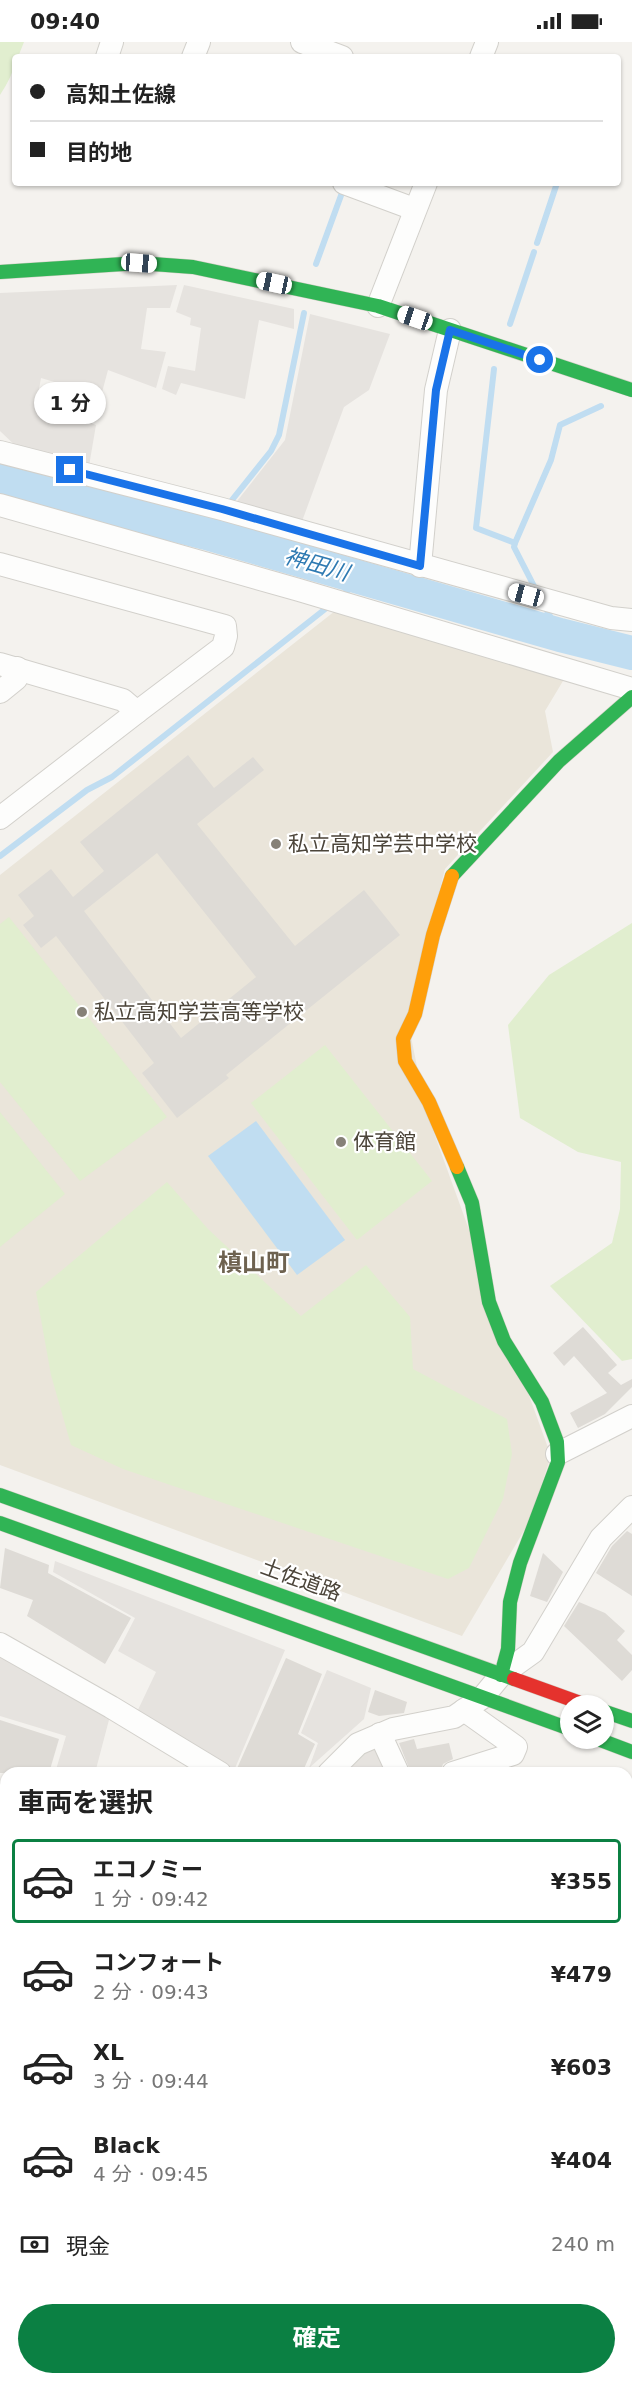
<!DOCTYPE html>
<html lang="ja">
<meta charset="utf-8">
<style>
:root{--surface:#fff;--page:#f6f6f6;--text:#222;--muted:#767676;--line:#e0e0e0;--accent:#0b8043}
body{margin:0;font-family:"DejaVu Sans","Noto Sans JP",sans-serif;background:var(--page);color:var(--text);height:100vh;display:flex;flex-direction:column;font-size:22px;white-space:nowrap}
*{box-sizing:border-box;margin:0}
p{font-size:20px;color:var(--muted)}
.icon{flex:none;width:33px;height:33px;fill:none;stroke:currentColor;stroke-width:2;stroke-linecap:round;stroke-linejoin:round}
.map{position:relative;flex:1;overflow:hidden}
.sheet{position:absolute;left:0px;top:1725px;width:633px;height:618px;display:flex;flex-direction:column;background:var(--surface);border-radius:18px 18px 0 0;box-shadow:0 2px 4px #0004}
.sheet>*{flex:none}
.banner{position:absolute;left:12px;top:12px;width:609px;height:132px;border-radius:6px;box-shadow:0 2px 4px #0004;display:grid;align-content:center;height:132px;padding:0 18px;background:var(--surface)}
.buttons{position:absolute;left:560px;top:1653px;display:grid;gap:12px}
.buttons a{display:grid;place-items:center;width:54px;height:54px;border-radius:50%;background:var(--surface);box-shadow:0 2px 4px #0004;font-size:30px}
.end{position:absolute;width:27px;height:27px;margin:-14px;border:8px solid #1a73e8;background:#fff;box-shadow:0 0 0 3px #fff}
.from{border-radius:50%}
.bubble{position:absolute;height:42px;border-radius:21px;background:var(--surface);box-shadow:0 2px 4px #0004;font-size:20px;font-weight:700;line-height:42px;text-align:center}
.car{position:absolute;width:18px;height:36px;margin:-18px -9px;border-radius:8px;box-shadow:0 0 4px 2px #0007;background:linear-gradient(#fff 24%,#345 0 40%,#fff 0 76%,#345 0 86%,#fff 0)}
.banner b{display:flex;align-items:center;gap:21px;height:57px;font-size:22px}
.banner b+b{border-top:2px solid var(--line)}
.banner i{width:15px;height:15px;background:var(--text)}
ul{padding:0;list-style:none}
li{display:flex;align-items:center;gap:18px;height:84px;margin:0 12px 9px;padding:0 6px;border:3px solid transparent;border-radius:6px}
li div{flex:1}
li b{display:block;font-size:22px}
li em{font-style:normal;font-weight:700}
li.current{border-color:var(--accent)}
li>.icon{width:54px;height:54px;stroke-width:1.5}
h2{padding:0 18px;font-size:27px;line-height:72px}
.pay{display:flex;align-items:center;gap:15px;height:66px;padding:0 18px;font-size:22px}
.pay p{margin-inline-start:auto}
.action{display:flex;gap:12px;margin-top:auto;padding:12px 18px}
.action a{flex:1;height:69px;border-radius:36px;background:var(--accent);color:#fff;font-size:24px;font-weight:700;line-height:69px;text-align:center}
.status{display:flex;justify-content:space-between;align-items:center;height:42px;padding:0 30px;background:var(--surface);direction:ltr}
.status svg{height:16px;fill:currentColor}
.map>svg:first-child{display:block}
</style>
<div class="status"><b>09:40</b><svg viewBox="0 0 49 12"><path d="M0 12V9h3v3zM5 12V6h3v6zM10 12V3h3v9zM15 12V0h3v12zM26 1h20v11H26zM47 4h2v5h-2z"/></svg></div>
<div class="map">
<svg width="632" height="2343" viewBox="0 0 632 2343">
<rect width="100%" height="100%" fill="#f4f2ee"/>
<path fill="#eae5da" d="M335,569L566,634L545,669L553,710L445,827L407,975L426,1069L551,1414L529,1480L462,1594L0,1423V833Z"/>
<g fill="#e1eecf">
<path d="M0,0H24L18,15H15C15,29 7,42 0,53Z"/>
<path d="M9,875L167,1075L80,1139L0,1040V882Z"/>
<path d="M632,881V1317L622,1319L550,1244L612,1201L620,1167L621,1120L578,1110L520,1076L508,983L549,933Z"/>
<path d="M325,1003L432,1139L357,1198L251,1061Z"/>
<path d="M0,1070L65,1152L0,1205Z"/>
<path d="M167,1140L208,1187L301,1274L366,1223L410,1275L413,1327L507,1377L512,1412L503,1457L469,1526L448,1537L123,1427L71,1403L51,1333L36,1250Z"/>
<path d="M627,1741L632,1742V2146L627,2145Z"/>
<path d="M142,2337H256L254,2343H141Z"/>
</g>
<g fill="#e6e3df">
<path d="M177,243L170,266H147L141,307L166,310L156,346L108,328L101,354L41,336L37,358L96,383L89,424L20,408L0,389V251Z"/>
<path d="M184,243L294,267V287L259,278L245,357L181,341L176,353L162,347L168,324L195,329L201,286L190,283L191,276L176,270Z"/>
<path d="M310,272L390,292L369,348L344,365L301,482L234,463L285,398Z"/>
<path d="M55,1519L285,1608L233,1731L136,1672L156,1630L118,1609L135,1576L53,1530Z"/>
<path d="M0,1613L110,1674L95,1731H55L66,1694L0,1674Z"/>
<path d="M327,1628L371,1646L364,1677L309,1726L318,1701L301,1691Z"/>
<path d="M379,1704L389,1725L379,1731H345L359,1713Z"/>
<path d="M0,1763L6,1765V1854L0,1853Z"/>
</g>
<path fill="#c0ddf1" d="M256,1079L345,1198L297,1233L208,1114Z"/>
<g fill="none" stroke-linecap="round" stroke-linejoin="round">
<g stroke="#c0ddf1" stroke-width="6">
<path d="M537,201L557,141"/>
<path d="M316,222L343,148"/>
<path d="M510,282L534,210"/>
<path d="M494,327L476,486L515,501"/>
<path d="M228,463L271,409L279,393L304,271"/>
<path d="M206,491L220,473"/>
<path d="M536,548L514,505L515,501L551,418L560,383L601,364"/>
<path d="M342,553L364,536"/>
<path d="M544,563L560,593"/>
<path d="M0,814L87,748L112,735L329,564"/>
</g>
<path stroke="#c0ddf1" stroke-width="34" d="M0,438L206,491L560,593L632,611"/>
</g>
<g fill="#dedbd6" fill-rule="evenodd">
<path d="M188,713L214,746L253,715L264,728L197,782L295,904L364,848L400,893L226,1033L229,1036L177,1076L142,1031L154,1021L56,894L41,906L23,883L34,874L18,853L51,827L73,855L104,829L80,800ZM157,811L256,935L181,996L84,869Z"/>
<path d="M583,1285L617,1323L608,1331L621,1343L632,1337V1345L605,1372L578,1386L570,1371L607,1351L574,1314L564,1324L553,1311Z"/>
<path d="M627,1489L632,1492V1554L596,1531L612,1504Z"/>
<path d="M5,1506L49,1523L48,1531L131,1576L105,1622L27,1574L33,1558L0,1546Z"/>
<path d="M543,1511L563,1530L547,1560L530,1554Z"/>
<path d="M579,1560L605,1571L625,1589L617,1598L632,1613V1628L622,1639L564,1584Z"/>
<path d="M286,1616L322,1632L298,1692L315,1702L302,1731H235Z"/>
<path d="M375,1648L407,1660L404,1671L379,1674L368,1670Z"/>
<path d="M0,1678L59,1697L49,1731H0Z"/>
<path d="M414,1697L417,1707L449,1701L453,1717L443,1722L440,1731H411L399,1701Z"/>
</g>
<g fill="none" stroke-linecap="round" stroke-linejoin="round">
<g stroke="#d2d0cb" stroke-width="24">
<g id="street">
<path d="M302,0L342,15"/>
<path d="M107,15L112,0"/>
<path d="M193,15L199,0"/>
<path d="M481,15L487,0"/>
<path d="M344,141L414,167"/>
<path d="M378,264L426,141"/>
<path d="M0,410L222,467L611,576L632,578"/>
<path d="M0,463L299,548L632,647"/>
<path d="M0,522L225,584L226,594L223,605L137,670L123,658L0,622"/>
<path d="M420,524L436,348L450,288"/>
<path d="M0,650L16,637L17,626"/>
<path d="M0,776L137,670"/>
<path d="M557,1412L632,1374"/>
<path d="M0,1602L111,1665L220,1731"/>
<path d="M380,1692L398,1731"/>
<path d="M329,1731L358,1702L393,1687L454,1675L482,1656L501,1633L533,1610L601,1496L632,1465"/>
<path d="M453,1731L513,1712L516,1705L464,1668"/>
<path d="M0,1911L6,1913"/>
<path d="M0,2025L6,2016"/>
<path d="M0,2104L6,2105"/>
<path d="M627,2213L632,2214"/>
<path d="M393,2337L432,2340"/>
<path d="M26,2343V2337"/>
<path d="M127,2343L128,2337"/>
<path d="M265,2343L267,2337"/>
</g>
</g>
<g stroke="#d3cfc5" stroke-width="15">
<g id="fast">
<path d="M0,230L139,221L193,225L378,264L632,348"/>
<path d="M452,834L559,719L632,655"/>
<path d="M457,1125L472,1161L489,1260L504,1299L542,1360L557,1400L558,1420L520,1521L510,1560L508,1607L501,1633"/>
<path d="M0,1453L514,1637"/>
<path d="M0,1481L570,1687"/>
<path d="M603,1669L632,1679"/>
<path d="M595,1696L632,1710"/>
</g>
</g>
<g stroke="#d3cfc5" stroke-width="15">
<path id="slow" d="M452,834L433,893L415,972L403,997L405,1019L429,1060L457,1125"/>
</g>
<g stroke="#d3cfc5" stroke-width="15">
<path id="jam" d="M514,1637L589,1664"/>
</g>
<use href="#street" stroke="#fdfdfc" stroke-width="22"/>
<use href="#fast" stroke="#30b455" stroke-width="14"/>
<use href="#slow" stroke="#ff9f0a" stroke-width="14"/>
<use href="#jam" stroke="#e5322d" stroke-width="14"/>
</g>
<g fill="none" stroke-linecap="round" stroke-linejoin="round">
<path stroke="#1a73e8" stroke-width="8" d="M70,428L222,467L420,524L436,348L450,288L540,318"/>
</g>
<g fill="#868178" stroke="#fff" stroke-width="2">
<circle cx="276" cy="802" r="6"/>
<circle cx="82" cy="970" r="6"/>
<circle cx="341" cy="1100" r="6"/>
</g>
<g text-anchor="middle" stroke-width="4.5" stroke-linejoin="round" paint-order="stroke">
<g font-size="21" fill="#4b4439" stroke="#fff" text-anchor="start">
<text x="288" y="809">私立高知学芸中学校</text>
<text x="94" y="977">私立高知学芸高等学校</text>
<text x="353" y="1107">体育館</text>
</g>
<g font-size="21" fill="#4b4439" stroke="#fff">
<text transform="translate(301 1538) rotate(20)" y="7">土佐道路</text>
</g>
<g font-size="22" font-style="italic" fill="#2e7ab2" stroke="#fff">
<text transform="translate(317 522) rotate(16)" y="8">神田川</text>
</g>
<g font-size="24" font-weight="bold" fill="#6e6250" stroke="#fff">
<text x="254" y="1229">槙山町</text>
</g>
</g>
</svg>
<div class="buttons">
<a><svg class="icon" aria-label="layers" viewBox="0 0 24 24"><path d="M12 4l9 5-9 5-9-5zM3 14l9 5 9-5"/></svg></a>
</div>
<i class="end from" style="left:540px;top:318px"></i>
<i class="end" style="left:70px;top:428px"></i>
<div class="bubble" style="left:34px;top:340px;width:72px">1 分</div>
<i class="car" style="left:139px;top:221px;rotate:94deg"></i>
<i class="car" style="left:274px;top:241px;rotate:282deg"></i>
<i class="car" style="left:415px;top:276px;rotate:289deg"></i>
<i class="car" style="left:526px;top:553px;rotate:285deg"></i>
<div class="banner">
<b><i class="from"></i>高知土佐線</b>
<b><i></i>目的地</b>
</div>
<section class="sheet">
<h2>車両を選択</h2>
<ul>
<li class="current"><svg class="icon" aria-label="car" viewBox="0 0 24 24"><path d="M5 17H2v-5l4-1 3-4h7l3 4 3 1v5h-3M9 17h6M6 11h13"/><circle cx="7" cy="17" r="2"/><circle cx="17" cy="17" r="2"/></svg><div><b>エコノミー</b><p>1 分 · 09:42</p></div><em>¥355</em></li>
<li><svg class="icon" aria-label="car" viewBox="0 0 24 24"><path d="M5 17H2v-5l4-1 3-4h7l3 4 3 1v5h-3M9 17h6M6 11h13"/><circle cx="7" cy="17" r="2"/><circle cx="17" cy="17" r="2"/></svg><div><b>コンフォート</b><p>2 分 · 09:43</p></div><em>¥479</em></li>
<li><svg class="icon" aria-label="car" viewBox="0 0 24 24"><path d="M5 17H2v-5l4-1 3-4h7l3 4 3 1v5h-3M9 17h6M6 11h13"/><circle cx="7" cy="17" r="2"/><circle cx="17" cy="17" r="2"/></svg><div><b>XL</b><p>3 分 · 09:44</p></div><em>¥603</em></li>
<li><svg class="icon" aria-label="car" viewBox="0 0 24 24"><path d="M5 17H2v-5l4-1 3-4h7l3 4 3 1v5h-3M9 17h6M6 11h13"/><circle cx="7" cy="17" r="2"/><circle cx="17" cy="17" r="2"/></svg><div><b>Black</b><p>4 分 · 09:45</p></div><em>¥404</em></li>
</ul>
<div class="pay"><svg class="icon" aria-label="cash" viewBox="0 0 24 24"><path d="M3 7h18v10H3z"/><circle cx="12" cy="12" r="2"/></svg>現金<p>240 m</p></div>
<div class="action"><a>確定</a></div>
</section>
</div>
